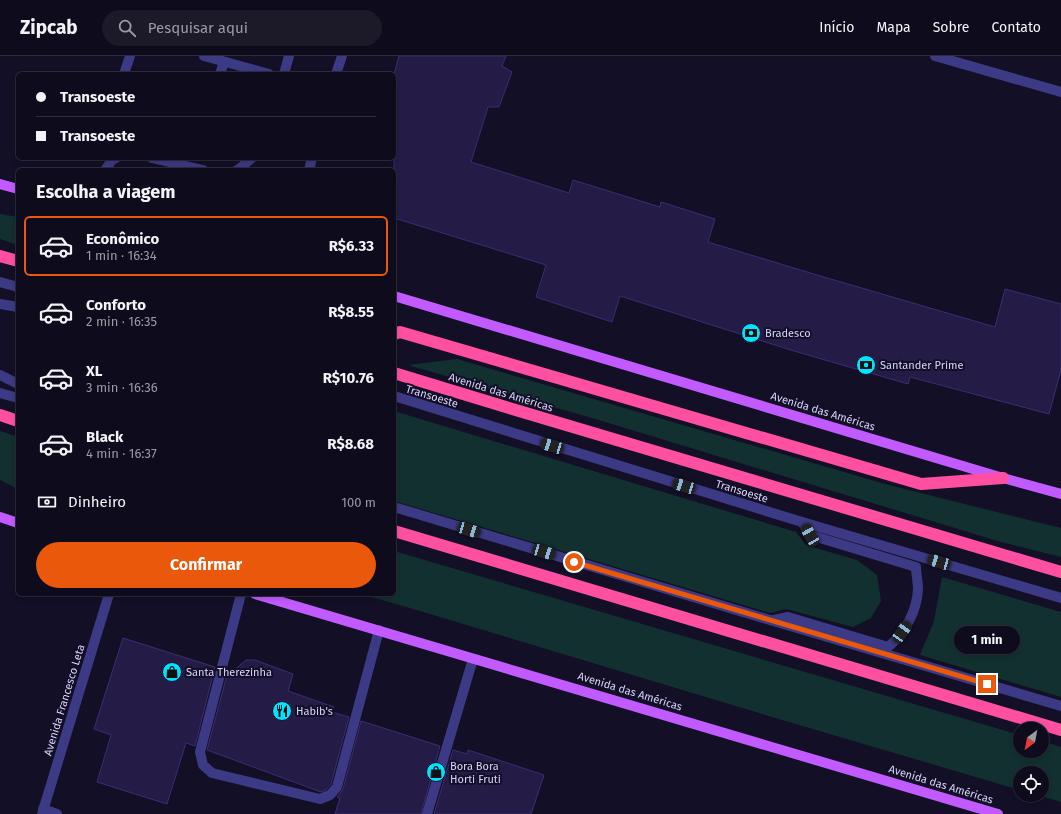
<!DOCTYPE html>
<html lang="pt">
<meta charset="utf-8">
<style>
:root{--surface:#0e0b1c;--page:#1c1929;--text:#f1f3f6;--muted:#9b9ba3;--line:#2e2b3b;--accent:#ea580c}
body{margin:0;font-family:"Fira Sans",sans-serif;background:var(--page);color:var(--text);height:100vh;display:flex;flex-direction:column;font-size:15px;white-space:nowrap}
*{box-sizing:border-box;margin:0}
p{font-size:13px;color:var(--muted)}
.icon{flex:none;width:22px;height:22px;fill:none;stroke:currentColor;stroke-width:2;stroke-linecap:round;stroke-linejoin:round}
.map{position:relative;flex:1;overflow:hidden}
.side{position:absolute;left:16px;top:112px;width:380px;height:428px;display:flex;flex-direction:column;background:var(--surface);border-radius:6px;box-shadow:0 2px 6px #0003,0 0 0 1px var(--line)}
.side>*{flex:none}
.hud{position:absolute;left:16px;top:16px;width:380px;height:88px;border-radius:6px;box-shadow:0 2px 6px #0003,0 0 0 1px var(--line);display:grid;align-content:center;height:88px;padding:0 20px;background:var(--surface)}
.needle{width:26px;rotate:212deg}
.tools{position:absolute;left:1013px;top:666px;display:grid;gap:8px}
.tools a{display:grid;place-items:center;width:36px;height:36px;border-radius:50%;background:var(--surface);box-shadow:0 2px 6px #0003,0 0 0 1px var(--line);font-size:20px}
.end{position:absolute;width:18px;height:18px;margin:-9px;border:5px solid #ea580c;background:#fff;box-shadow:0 0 0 2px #fff}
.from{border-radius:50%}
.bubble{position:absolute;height:28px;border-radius:14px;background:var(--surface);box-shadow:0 2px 6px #0003,0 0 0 1px var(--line);font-size:13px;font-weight:700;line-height:28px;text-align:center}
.car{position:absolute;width:12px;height:24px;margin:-12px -6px;border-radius:5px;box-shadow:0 0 3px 1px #0007;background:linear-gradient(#222 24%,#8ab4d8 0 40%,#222 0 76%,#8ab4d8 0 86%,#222 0)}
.hud b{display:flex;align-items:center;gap:14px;height:38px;font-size:15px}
.hud b+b{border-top:1px solid var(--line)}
.hud i{width:10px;height:10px;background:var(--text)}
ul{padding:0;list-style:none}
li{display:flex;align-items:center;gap:12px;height:60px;margin:0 8px 6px;padding:0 12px;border:2px solid transparent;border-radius:6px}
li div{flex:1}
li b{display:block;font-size:15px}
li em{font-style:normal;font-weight:700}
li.active{border-color:var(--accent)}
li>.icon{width:36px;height:36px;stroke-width:1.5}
h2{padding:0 20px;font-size:18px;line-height:48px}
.pay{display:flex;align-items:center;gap:10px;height:44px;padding:0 20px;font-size:15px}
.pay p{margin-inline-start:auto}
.button{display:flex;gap:8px;margin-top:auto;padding:8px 20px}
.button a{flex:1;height:46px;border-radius:24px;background:var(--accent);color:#fff;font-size:16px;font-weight:700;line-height:46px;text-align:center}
header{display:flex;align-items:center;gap:24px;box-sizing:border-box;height:56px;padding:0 20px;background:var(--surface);border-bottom:1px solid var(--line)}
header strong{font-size:19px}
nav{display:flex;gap:22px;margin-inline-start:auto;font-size:14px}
.search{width:280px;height:36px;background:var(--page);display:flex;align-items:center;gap:10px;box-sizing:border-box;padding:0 14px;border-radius:22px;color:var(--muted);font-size:15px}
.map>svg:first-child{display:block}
</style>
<header>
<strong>Zipcab</strong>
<div class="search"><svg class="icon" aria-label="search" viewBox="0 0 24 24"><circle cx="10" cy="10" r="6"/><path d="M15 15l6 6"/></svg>Pesquisar aqui</div>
<nav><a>Início</a><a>Mapa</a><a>Sobre</a><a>Contato</a></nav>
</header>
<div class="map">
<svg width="1061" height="758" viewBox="0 0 1061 758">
<rect width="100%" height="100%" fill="#130f26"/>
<g fill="#12302f">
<path d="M0,158L18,161V189L0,183Z"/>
<path d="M457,303L885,428L1061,472V501L1001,486L602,365L408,309Z"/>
<path d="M394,355L796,476L806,489L857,504L877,519L881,545L871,562L853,571L786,553L770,557L394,445Z"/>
<path d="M0,375L18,381V433L0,424Z"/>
<path d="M394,495L1020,679V695H1042V685L1061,691V746L1038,739H1042V717H1020V734L772,661L410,552L361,538H394Z"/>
<path d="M942,521L1061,556V641L920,599L934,565Z"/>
</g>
<g fill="#241b47" stroke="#3b2d73">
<path d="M399,0H506L502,10L512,16L499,51H488L471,106L569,137L573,124L660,151L661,146L715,163L708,186L817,219L995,271L1005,233L1061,248V314L1049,358L910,321L908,328L794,295L620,240L612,266L536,241L546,209L394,162V18Z"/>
<path d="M123,582L215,611L195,690L186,687L167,748L97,726L111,679L94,673Z"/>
<path d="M246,604H255L293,618L288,635L334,651L332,656L349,661L331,728L326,734L321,736L207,694L228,615L232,616Z"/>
<path d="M361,665L440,690L421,758H335L340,742L337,741L343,733Z"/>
<path d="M453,694L467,698L468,694L544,719L531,758H434Z"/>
</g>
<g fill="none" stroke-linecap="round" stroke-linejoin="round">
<g stroke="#3d3a85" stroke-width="10">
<path d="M204,0L269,18"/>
<path d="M935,0L1061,36"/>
<path d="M124,18L130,0"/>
<path d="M220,18L224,6"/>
<path d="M284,18L289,0"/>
<path d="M336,18L342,0"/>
<path d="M152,102L203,114"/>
<path d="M105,114L112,104L116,102"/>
<path d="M237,114L239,113L252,102"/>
<path d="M309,114L312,102"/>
<path d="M0,226L18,231"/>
<path d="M0,248L18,251"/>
<path d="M0,319L18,328"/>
<path d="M0,337L18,342"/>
<path d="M394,340L802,466L1061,542"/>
<path d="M394,451L770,564L1061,650"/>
<path d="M241,538L200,696L203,709L212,717L320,743L330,739L337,731L379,574"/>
<path d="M774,564L788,561L888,591C905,577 917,555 918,533C918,526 916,518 916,511L810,479L802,466"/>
<path d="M43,753L57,758"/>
<path d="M42,758L109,538"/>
<path d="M427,758L473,603"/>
</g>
<g stroke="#c25bff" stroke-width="10">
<path d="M0,128L18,133"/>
<path d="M394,240L1003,422L1061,438"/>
<path d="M0,461L18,467"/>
<path d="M255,538L998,758"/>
</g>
<g stroke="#ff4fa3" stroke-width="12">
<path d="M0,200L18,205"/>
<path d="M394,278L400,276L921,428L1003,422"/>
<path d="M394,317L519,355L1061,516"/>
<path d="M0,359L18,365"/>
<path d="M394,475L1061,674"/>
</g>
</g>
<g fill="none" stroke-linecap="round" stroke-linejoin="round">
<path stroke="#ea580c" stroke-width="5" d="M574,506L987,628"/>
</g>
<defs>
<g id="bank-disc" transform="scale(1)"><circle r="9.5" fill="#00e5ff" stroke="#130f26"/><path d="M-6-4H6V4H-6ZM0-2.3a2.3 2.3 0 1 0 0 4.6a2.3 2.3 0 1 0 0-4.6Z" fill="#111"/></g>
<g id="shop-disc" transform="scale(1)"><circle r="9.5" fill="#00e5ff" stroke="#130f26"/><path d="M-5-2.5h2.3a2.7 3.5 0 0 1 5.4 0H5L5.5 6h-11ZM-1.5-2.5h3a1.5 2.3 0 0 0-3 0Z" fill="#111"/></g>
<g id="restaurant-disc" transform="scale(1)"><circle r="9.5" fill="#00e5ff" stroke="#130f26"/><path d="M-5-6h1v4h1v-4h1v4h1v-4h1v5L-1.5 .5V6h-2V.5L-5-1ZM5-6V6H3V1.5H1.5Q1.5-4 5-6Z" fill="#111"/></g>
</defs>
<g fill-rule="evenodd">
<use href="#bank-disc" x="751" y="277"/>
<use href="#bank-disc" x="866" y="309"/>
<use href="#shop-disc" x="172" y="616"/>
<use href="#restaurant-disc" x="282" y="655"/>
<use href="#shop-disc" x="436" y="716"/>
</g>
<g text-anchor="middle" stroke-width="4" stroke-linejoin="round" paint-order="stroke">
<g font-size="11" fill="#d9d4ff" stroke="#130f26" text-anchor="start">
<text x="765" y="281">Bradesco</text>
<text x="880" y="313">Santander Prime</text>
<text x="186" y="620">Santa Therezinha</text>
<text x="296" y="659">Habib's</text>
<text x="450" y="714">Bora Bora<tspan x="450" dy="13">Horti Fruti</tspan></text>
</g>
<g font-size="11" fill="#d9d4ff" stroke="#130f26">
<text transform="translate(501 336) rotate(17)" y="4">Avenida das Américas</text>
<text transform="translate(432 340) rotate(17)" y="4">Transoeste</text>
<text transform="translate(823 355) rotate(17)" y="4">Avenida das Américas</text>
<text transform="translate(742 435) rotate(17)" y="4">Transoeste</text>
<text transform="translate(630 635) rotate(17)" y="4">Avenida das Américas</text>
<text transform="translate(64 644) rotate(-73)" y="4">Avenida Francesco Leta</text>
<text transform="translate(941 728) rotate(17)" y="4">Avenida das Américas</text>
</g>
</g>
</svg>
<div class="tools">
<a><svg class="needle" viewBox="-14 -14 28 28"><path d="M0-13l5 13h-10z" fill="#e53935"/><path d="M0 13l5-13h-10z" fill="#9b9ba3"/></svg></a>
<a><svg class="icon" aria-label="locate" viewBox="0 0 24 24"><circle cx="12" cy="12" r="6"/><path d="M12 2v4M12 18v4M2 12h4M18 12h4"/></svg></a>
</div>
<i class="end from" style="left:574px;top:506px"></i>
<i class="end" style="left:987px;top:628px"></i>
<div class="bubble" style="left:954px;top:570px;width:66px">1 min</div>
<i class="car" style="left:552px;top:390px;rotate:287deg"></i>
<i class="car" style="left:684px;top:430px;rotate:287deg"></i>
<i class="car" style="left:469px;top:474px;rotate:107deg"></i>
<i class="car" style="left:810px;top:479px;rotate:330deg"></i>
<i class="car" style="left:544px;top:496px;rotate:107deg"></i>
<i class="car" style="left:939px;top:506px;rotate:286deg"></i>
<i class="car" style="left:902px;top:576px;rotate:35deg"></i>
<div class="hud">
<b><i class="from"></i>Transoeste</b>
<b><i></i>Transoeste</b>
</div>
<section class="side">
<h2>Escolha a viagem</h2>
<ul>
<li class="active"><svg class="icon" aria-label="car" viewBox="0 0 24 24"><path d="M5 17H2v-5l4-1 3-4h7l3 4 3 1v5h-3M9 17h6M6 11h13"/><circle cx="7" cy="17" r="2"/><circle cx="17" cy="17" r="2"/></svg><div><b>Econômico</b><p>1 min · 16:34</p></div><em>R$6.33</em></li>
<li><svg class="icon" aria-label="car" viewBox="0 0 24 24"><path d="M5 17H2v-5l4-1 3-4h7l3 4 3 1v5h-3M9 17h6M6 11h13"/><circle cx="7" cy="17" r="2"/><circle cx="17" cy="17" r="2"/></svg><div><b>Conforto</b><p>2 min · 16:35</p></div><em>R$8.55</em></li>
<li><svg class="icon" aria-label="car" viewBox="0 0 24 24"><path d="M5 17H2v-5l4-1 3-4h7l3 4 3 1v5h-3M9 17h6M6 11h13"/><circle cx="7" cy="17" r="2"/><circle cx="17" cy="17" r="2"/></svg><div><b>XL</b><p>3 min · 16:36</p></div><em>R$10.76</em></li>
<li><svg class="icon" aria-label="car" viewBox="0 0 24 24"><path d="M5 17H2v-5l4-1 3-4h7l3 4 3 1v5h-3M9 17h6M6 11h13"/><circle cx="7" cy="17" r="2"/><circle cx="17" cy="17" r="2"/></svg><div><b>Black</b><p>4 min · 16:37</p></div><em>R$8.68</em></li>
</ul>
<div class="pay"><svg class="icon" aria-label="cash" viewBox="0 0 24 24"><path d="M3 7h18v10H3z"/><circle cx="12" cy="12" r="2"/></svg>Dinheiro<p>100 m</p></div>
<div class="button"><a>Confirmar</a></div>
</section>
</div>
